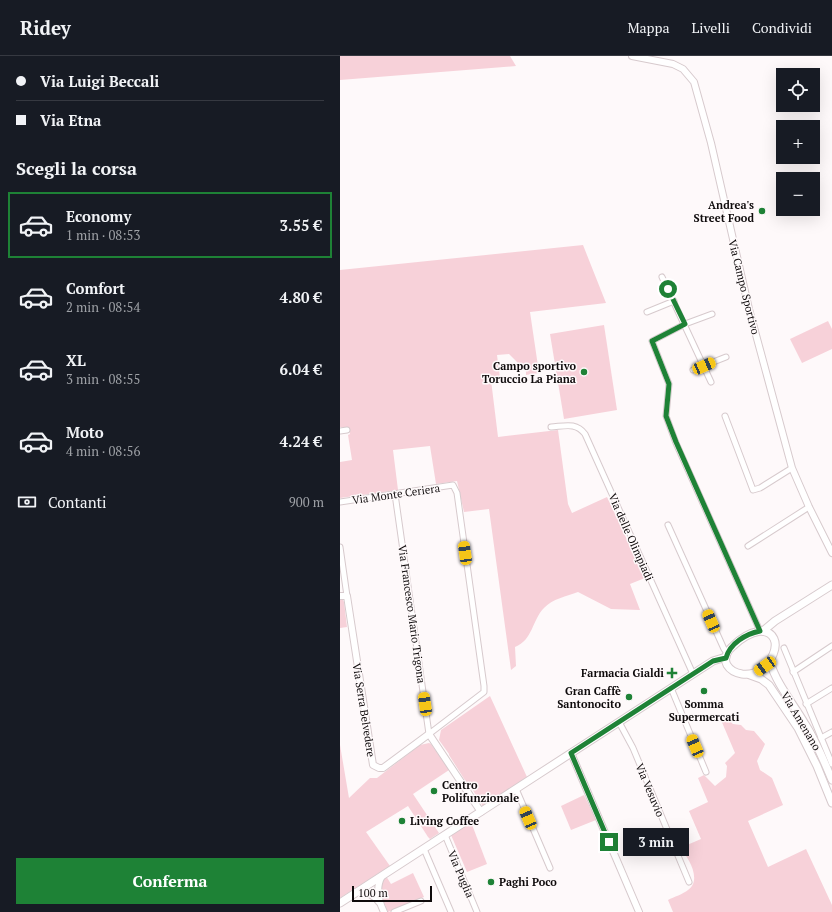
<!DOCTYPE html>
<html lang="it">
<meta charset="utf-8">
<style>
:root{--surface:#171b24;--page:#242831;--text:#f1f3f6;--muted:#9ea1a6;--line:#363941;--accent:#1e8236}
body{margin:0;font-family:"PT Serif",serif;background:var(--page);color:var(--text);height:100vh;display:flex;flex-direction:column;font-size:15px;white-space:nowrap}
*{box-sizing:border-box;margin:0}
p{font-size:13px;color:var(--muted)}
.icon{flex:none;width:22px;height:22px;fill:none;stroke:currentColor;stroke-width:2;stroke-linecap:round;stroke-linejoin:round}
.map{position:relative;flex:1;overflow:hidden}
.drawer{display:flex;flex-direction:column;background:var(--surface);width:340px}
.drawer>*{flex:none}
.banner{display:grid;align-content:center;height:88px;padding:0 16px;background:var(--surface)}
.tools{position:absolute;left:436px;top:12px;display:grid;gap:8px}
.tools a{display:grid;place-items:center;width:44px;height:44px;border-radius:0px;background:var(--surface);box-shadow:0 4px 16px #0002;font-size:20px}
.scale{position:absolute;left:12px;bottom:10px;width:80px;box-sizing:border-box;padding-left:4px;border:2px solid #0f0b0c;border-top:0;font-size:11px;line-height:14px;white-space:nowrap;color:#0f0b0c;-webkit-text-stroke:3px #fef9fa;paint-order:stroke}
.end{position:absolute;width:18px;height:18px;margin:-9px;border:5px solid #1e8236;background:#fff;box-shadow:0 0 0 2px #fff}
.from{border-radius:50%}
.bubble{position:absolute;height:28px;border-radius:0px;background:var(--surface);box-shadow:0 4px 16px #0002;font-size:13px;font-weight:700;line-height:28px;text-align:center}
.car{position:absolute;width:12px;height:24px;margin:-12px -6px;border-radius:5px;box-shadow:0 0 3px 1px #0007;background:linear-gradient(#f5c518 24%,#345 0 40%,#f5c518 0 76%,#345 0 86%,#f5c518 0)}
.banner b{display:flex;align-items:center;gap:14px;height:38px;font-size:15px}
.banner b+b{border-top:1px solid var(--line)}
.banner i{width:10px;height:10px;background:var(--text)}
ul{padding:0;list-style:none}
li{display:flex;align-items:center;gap:12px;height:66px;margin:0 8px 6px;padding:0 8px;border:2px solid transparent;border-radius:0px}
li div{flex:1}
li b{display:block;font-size:15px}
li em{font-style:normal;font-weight:700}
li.active{border-color:var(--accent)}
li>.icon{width:36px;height:36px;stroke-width:1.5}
h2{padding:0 16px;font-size:18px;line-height:48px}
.pay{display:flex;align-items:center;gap:10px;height:44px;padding:0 16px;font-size:15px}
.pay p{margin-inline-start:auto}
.primary-button{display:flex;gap:8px;margin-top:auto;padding:8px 16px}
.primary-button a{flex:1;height:46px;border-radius:0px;background:var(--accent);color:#fff;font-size:16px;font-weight:700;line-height:46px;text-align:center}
header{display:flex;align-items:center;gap:24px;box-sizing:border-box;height:56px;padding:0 20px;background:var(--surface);border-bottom:1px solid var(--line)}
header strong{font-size:19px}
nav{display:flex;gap:22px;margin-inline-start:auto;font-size:14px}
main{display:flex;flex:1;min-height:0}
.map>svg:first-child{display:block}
</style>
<header>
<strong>Ridey</strong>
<nav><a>Mappa</a><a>Livelli</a><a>Condividi</a></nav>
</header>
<main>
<section class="drawer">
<div class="banner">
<b><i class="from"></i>Via Luigi Beccali</b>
<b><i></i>Via Etna</b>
</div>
<h2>Scegli la corsa</h2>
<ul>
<li class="active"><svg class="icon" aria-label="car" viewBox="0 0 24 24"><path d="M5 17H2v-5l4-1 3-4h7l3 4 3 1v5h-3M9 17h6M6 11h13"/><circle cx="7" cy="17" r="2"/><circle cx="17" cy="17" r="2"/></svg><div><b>Economy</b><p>1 min · 08:53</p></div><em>3.55 €</em></li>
<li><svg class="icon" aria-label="car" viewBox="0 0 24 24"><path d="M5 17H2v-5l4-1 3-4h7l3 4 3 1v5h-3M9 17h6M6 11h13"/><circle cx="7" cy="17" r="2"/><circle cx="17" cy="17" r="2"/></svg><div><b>Comfort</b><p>2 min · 08:54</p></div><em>4.80 €</em></li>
<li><svg class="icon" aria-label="car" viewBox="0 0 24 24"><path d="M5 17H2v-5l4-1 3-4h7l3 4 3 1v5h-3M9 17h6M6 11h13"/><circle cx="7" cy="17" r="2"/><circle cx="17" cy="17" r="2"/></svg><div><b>XL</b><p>3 min · 08:55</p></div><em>6.04 €</em></li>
<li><svg class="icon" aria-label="car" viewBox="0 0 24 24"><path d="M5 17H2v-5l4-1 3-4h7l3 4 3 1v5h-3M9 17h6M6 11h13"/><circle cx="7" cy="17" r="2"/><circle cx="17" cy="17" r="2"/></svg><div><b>Moto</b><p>4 min · 08:56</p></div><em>4.24 €</em></li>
</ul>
<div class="pay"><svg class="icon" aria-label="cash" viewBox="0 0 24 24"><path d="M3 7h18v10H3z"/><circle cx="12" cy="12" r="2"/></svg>Contanti<p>900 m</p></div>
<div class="primary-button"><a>Conferma</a></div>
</section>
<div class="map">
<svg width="492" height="856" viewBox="0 0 492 856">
<rect width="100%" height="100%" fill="#fef9fa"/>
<g fill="#f7d1d9">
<path d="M0,0H170L176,10L0,24Z"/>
<path d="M243,189L266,247L190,256L199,317L186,319V315L169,298L157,299L160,322L151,324L158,381L218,374L228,448L232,457L267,441L305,522L290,528L300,554L271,553L238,536C227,540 212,543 204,552C192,564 193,584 175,591L176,610L171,614L149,453L124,456L117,425L96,428L90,390L53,394L58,434L0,442V406L12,404L8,379L10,378L9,372L0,371V214Z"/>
<path d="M488,265L492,273V293L462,307L450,283Z"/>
<path d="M264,269L277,354L224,363L210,278Z"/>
<path d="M0,544H3L4,546L7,571L0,572Z"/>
<path d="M150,640L187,721L144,750L142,749L129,728L128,729L109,699V698L99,684L101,674Z"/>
<path d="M386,662L393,668L401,669L406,674L414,675L425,688L417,705L420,714L432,722L443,749L408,765L428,811L466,793L492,849V856H333L328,844C334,841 343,838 348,834C362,824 349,802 340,792L361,783L349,755L368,746L358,722L364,719L375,730L386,721L387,710L385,707L395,697L381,664Z"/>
<path d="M89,687L91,688L109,714L73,738L99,777L90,783L88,781L68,750L26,776L50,810L0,842V689L9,742L30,722H37L80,689Z"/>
<path d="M244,739L256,764L231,774L221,750Z"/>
<path d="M131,766L147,808L127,816L111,779Z"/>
<path d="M73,817L84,841L48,856C43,844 37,832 46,820L51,828Z"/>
</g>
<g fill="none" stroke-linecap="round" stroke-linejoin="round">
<g stroke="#d7cacd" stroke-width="7">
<g id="minor">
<path d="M322,221L371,326"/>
<path d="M307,256L334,245"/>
<path d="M372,258L345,268L312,285L329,328L326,360L336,387L420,575"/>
<path d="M353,314L386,301"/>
<path d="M385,360L413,434L420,432L452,412"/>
<path d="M211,371C225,370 236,366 245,378L353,618"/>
<path d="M0,375L7,374"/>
<path d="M0,446L113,429L117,437L144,630V636L89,678L55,438"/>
<path d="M328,469L384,593L387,597"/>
<path d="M408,490L469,451"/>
<path d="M0,491L7,540"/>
<path d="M444,592L492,708"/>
<path d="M453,616L492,590"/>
<path d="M331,632L366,716"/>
<path d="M466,648L492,632"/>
<path d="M279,666L293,692L349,826"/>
<path d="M481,682L492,676"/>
<path d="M176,733L210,812"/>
<path d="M105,779L137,856"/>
<path d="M84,793L111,856"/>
<path d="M54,856L81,845"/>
</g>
</g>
<g stroke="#d7cacd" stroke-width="8">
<g id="tertiary">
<path d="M292,0L333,8L343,13L354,26L371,87L409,253L452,412L469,451L492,497"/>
<path d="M0,540H7L33,709L39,712H43L89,678L141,756"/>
<path d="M231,697L299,856"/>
<path d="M42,820C35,832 38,844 44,856"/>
<path d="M16,836C26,835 33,838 39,846"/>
</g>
</g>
<g stroke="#d7cacd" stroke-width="9">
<g id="secondary">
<path d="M420,575C450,576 431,622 402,618C396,617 390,614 387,609C383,602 388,594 393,590C401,582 409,577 420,575Z"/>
<path d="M423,575L435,565L492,529"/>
<path d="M430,606C437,629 453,647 465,668C476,685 484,705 492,724"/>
<path d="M410,619L421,623L429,629L458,672L477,710L492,747"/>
<path d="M0,847L373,605L386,601"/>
</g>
</g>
<use href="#minor" stroke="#fff" stroke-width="5"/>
<use href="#tertiary" stroke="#fff" stroke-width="6"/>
<use href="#secondary" stroke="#fff" stroke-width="7"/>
</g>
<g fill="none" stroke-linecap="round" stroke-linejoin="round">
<path stroke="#1e8236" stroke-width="5" d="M269,786L231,697L373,605L386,602C390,587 406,578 420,575L336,386L326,360L329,328L312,285L345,268L328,233"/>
</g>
<g fill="#1e8236" stroke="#fef9fa" stroke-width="1.5">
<circle cx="422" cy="155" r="4"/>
<circle cx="244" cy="316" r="4"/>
<path d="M330 611h4v4h4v4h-4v4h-4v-4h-4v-4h4z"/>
<circle cx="364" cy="635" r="4"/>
<circle cx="289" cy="641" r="4"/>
<circle cx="94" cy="735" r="4"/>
<circle cx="62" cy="765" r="4"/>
<circle cx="151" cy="826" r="4"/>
</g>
<g text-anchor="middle" stroke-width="3" stroke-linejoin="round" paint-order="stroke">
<g font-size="11" font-weight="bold" fill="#0f0b0c" stroke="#fef9fa" text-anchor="end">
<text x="414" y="153">Andrea's<tspan x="414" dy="13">Street Food</tspan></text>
<text x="236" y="314">Campo sportivo<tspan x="236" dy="13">Toruccio La Piana</tspan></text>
<text x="324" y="621">Farmacia Gialdi</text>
<text x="281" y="639">Gran Caffè<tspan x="281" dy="13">Santonocito</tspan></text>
<text x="364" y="652" text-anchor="middle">Somma<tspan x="364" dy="13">Supermercati</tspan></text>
<text x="102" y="733" text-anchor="start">Centro<tspan x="102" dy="13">Polifunzionale</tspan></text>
<text x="70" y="769" text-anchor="start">Living Coffee</text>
<text x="159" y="830" text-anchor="start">Paghi Poco</text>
</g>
<g font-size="11" fill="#0f0b0c" stroke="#fef9fa">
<text transform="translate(404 231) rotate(76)" y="4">Via Campo Sportivo</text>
<text transform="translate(56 438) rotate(-8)" y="4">Via Monte Ceriera</text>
<text transform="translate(291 481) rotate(66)" y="4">Via delle Olimpiadi</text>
<text transform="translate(72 558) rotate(82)" y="4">Via Francesco Mario Trigona</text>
<text transform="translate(24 654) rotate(81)" y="4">Via Serra Belvedere</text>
<text transform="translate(461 665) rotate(59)" y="4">Via Amenano</text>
<text transform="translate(310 734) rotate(67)" y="4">Via Vesuvio</text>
<text transform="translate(121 818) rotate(67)" y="4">Via Puglia</text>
</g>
</g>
</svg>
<div class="tools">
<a><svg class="icon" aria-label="locate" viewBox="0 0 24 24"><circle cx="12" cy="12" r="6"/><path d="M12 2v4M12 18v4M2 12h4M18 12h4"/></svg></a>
<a>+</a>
<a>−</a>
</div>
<div class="scale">100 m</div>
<i class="end from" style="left:328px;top:233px"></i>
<i class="end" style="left:269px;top:786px"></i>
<div class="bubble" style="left:283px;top:772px;width:66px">3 min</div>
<i class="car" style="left:364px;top:310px;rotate:67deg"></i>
<i class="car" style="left:125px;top:497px;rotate:352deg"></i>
<i class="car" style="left:371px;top:565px;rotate:336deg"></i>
<i class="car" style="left:425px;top:610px;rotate:235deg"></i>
<i class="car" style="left:85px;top:648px;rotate:352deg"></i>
<i class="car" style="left:355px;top:690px;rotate:337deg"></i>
<i class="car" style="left:188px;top:762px;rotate:337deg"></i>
</div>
</main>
